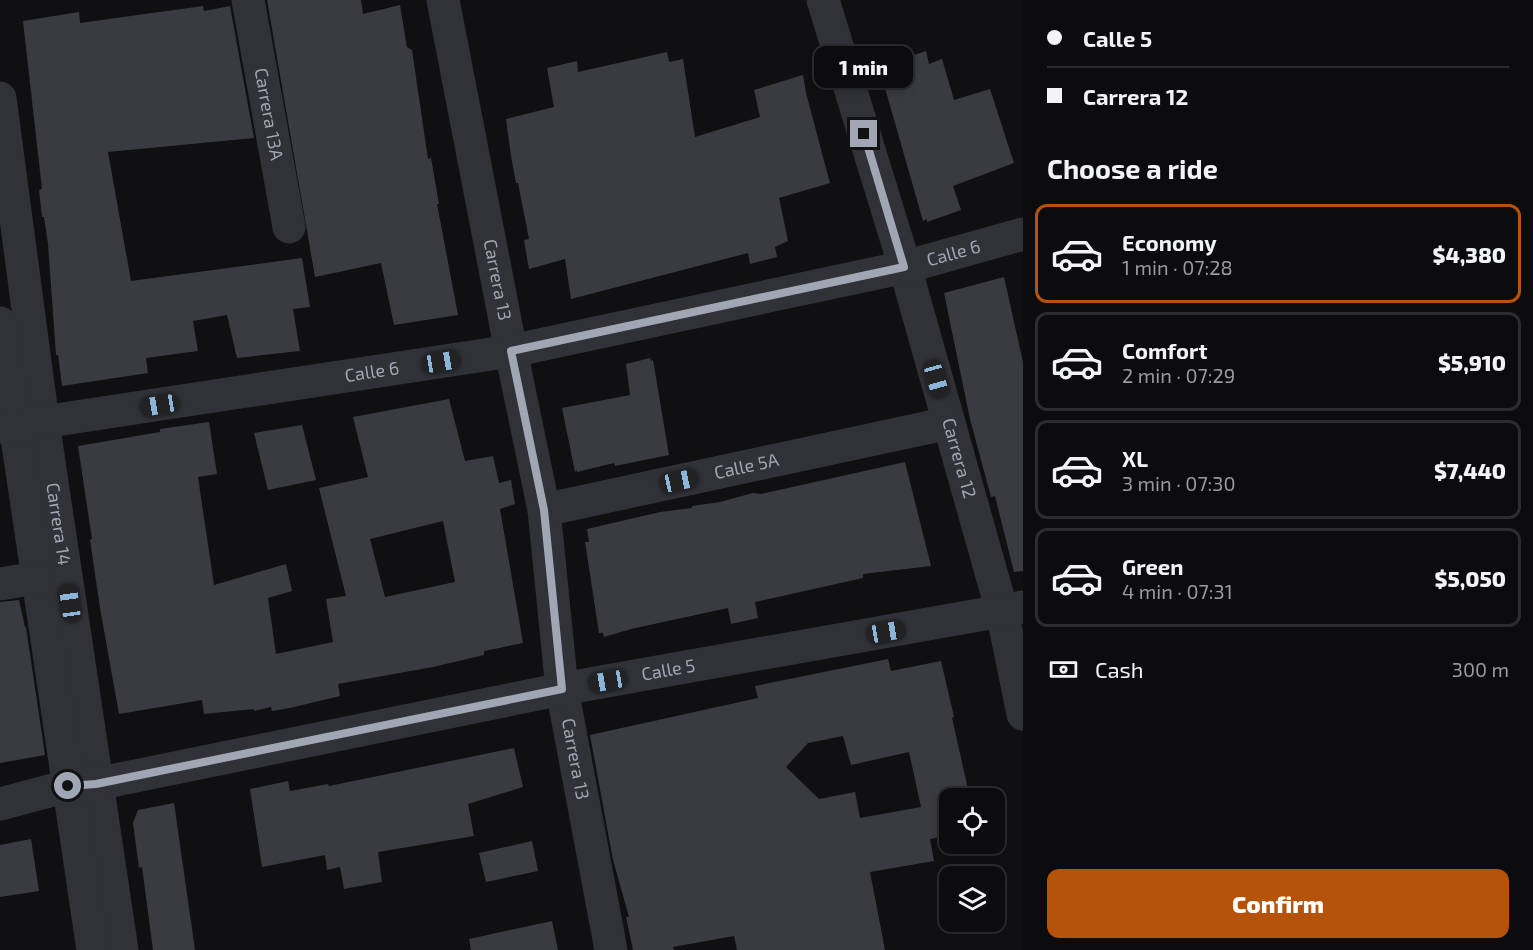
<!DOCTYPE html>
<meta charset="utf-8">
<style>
:root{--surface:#0c0c0e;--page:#151517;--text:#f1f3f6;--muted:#9a9b9e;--line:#2c2c2e;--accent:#b45309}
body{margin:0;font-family:"Exo 2",sans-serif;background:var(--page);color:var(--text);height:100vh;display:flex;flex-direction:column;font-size:22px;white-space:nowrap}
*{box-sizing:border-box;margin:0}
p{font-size:20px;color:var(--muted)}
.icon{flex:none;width:33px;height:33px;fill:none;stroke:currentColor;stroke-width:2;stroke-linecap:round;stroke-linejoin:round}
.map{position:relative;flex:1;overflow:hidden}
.side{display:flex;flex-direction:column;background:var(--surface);width:510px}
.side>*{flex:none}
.banner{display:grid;align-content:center;height:132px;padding:0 24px;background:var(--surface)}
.tools{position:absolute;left:939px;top:788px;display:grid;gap:12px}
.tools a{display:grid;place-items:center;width:66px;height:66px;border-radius:12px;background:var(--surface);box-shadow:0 3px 9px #0003,0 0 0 2px var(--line);font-size:30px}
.end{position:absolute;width:27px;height:27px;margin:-14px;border:8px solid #a0a6b4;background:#111;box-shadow:0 0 0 3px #111}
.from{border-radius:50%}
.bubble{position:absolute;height:42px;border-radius:12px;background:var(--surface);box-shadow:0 3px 9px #0003,0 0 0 2px var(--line);font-size:20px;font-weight:800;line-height:42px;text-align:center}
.car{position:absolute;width:18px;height:36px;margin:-18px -9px;border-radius:8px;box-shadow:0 0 4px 2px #0007;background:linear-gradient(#222 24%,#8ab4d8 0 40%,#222 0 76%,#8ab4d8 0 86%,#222 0)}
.banner b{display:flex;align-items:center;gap:21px;height:57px;font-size:22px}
.banner b+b{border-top:2px solid var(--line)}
.banner i{width:15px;height:15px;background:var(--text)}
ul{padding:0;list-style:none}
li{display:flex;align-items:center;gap:18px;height:99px;margin:0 12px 9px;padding:0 12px;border:3px solid var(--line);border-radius:12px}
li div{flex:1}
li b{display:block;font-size:22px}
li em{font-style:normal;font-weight:800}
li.active{border-color:var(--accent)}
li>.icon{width:54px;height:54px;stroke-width:1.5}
h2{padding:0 24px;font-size:27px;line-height:72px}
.pay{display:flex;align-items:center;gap:15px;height:66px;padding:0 24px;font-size:22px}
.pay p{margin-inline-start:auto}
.button{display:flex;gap:12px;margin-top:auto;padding:12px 24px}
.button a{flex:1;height:69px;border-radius:12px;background:var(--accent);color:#fff;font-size:24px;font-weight:800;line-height:69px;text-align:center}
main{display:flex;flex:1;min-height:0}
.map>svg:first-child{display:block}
</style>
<main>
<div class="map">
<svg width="1023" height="950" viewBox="0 0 1023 950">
<rect width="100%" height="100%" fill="#101012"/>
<g fill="#3a3b40" fill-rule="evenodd">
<path d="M267,0H361L363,14L400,5L407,47L412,50L428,159L431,158L439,204H437L458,315L394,325L381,263L315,277Z"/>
<path d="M203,6L204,11L230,6L254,138L108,152L131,281L302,258L310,307L293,309L300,351L237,358L227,315L193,321L198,351L146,358L148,373L62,386L58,355H56L48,244L44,217H42L39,190L42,189L23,21L79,12L80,23Z"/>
<path d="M926,51L929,64L942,59L954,100L990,89L1014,163L953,186L961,210L927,222V219L923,221L879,67Z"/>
<path d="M667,52L669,62L683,59L695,137L760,117L754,90L803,75L806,93L830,183L779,198L788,241L775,247L777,257L750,264L748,253L571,299L565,259L529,269L524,240L529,239L518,183H516L511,156L506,119L554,107L547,68L577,61L578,72Z"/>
<path d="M1004,277L1023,362V571L1014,572L995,496L991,497L970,419L944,293Z"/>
<path d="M650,358L651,361L653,360L669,455L615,466L614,463L577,472V470L575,472L562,408L630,395L626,364Z"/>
<path d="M449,399L465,461L493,456L499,483L511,480L515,504L500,509L523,643L484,651V655L433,667L338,684L340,696L290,708L272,711L271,707L254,711V709L204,714L202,700L119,714L100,608L90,540L92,539L78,446L160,432V429L209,422L217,474L198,477L214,585L286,564L292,591L268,598L276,654L333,642L326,599L346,596L319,488L368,477L353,417ZM443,521L455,582L385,597L370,539Z"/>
<path d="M302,425L316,480L268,490L254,433Z"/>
<path d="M905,462L931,566L863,574V578L755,602L758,618L731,624L728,608L631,629L604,637L603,633H599L585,542H589L587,529L660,512L692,508V506L720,502L753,493L761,494Z"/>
<path d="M19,600L25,627H26L45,755L0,763V602Z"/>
<path d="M888,659L891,671L941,661L954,717L952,718L970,798H950V835L930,839L934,861L870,872L885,950H737L734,936L673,947L674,950H633L626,917H629L613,860L590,735L758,698L755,686ZM843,736L851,765L909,752L921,807L860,818L855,792L819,799L786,767L808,743Z"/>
<path d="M514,748L523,787L468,804L474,836L378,852L382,882L344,889L340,867L327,870L325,855L262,867L250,789L288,781L290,791L328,784L329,786Z"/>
<path d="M174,803L195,950H153L142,867L139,868L133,823L138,810Z"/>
<path d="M31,839L39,891L0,897V845Z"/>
<path d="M532,841L538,871L486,882L479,853Z"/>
<path d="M552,921L558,950H471L469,939Z"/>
</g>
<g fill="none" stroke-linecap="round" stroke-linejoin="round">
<g stroke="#313237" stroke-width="33">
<path id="s1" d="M248,0L289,227"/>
<path id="s2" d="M443,0L511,351L544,510L562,689L611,950"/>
<path id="s3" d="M823,0L905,267L1002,611L1023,714"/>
<path id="s4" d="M0,98L43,422L122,950"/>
<path d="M0,323L93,950"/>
<path id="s5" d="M0,427L43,422L511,351L905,267L1023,234"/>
<path id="s6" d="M544,510L949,423"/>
<path d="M0,584L37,578"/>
<path id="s7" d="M0,804L68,786L96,784L562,689L1023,607"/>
</g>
</g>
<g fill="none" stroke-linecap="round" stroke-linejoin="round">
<path stroke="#a0a6b4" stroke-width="8" d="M68,786L96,784L562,689L544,510L511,351L904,267L864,134"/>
</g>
<g text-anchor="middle" stroke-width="5" stroke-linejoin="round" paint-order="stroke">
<g font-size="18" fill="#a0a6b4" stroke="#0b0b0d">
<text dy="6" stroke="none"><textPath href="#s1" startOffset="116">Carrera 13A</textPath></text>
<text dy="6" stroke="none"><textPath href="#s5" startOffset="970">Calle 6</textPath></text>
<text dy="6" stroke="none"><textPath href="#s2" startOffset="285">Carrera 13</textPath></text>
<text dy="6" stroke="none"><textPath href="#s5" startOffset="376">Calle 6</textPath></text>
<text dy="6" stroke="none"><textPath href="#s3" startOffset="478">Carrera 12</textPath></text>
<text dy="6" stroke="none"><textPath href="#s6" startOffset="207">Calle 5A</textPath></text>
<text dy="6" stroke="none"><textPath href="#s4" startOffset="430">Carrera 14</textPath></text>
<text dy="6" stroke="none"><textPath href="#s7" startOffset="682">Calle 5</textPath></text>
<text dy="6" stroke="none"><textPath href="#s2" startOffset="771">Carrera 13</textPath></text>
</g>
</g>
</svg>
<div class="tools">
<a><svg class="icon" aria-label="locate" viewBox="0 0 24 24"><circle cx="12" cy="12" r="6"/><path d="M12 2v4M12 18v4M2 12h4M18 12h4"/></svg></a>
<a><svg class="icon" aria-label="layers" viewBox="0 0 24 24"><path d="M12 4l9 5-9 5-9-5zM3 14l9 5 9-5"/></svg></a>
</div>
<i class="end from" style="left:68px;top:786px"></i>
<i class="end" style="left:864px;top:134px"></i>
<div class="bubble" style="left:814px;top:46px;width:99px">1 min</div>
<i class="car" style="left:441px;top:362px;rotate:81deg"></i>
<i class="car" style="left:936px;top:379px;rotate:164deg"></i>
<i class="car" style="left:160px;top:405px;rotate:261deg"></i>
<i class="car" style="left:679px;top:481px;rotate:78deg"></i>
<i class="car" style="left:70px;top:603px;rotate:352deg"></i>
<i class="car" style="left:886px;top:632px;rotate:80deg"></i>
<i class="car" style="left:608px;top:681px;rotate:260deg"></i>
</div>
<section class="side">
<div class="banner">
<b><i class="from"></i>Calle 5</b>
<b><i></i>Carrera 12</b>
</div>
<h2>Choose a ride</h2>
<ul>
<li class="active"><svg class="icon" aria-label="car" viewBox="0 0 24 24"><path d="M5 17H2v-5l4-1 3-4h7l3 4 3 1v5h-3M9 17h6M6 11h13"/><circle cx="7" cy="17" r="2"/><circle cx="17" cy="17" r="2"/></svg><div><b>Economy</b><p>1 min · 07:28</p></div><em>$4,380</em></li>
<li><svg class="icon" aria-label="car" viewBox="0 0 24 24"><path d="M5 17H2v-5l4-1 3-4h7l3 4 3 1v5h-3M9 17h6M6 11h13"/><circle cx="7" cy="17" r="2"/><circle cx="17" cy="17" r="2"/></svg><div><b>Comfort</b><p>2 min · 07:29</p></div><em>$5,910</em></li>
<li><svg class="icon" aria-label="car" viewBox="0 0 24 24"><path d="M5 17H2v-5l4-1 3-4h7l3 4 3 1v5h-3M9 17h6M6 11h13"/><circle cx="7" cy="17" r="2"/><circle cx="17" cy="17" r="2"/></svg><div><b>XL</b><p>3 min · 07:30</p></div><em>$7,440</em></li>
<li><svg class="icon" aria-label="car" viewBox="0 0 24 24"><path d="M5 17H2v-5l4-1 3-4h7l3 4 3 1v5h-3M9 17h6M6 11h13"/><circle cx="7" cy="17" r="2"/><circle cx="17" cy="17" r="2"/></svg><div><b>Green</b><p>4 min · 07:31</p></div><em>$5,050</em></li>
</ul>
<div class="pay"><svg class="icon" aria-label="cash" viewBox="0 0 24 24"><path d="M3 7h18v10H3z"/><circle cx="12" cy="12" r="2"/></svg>Cash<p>300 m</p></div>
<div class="button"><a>Confirm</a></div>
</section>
</main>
